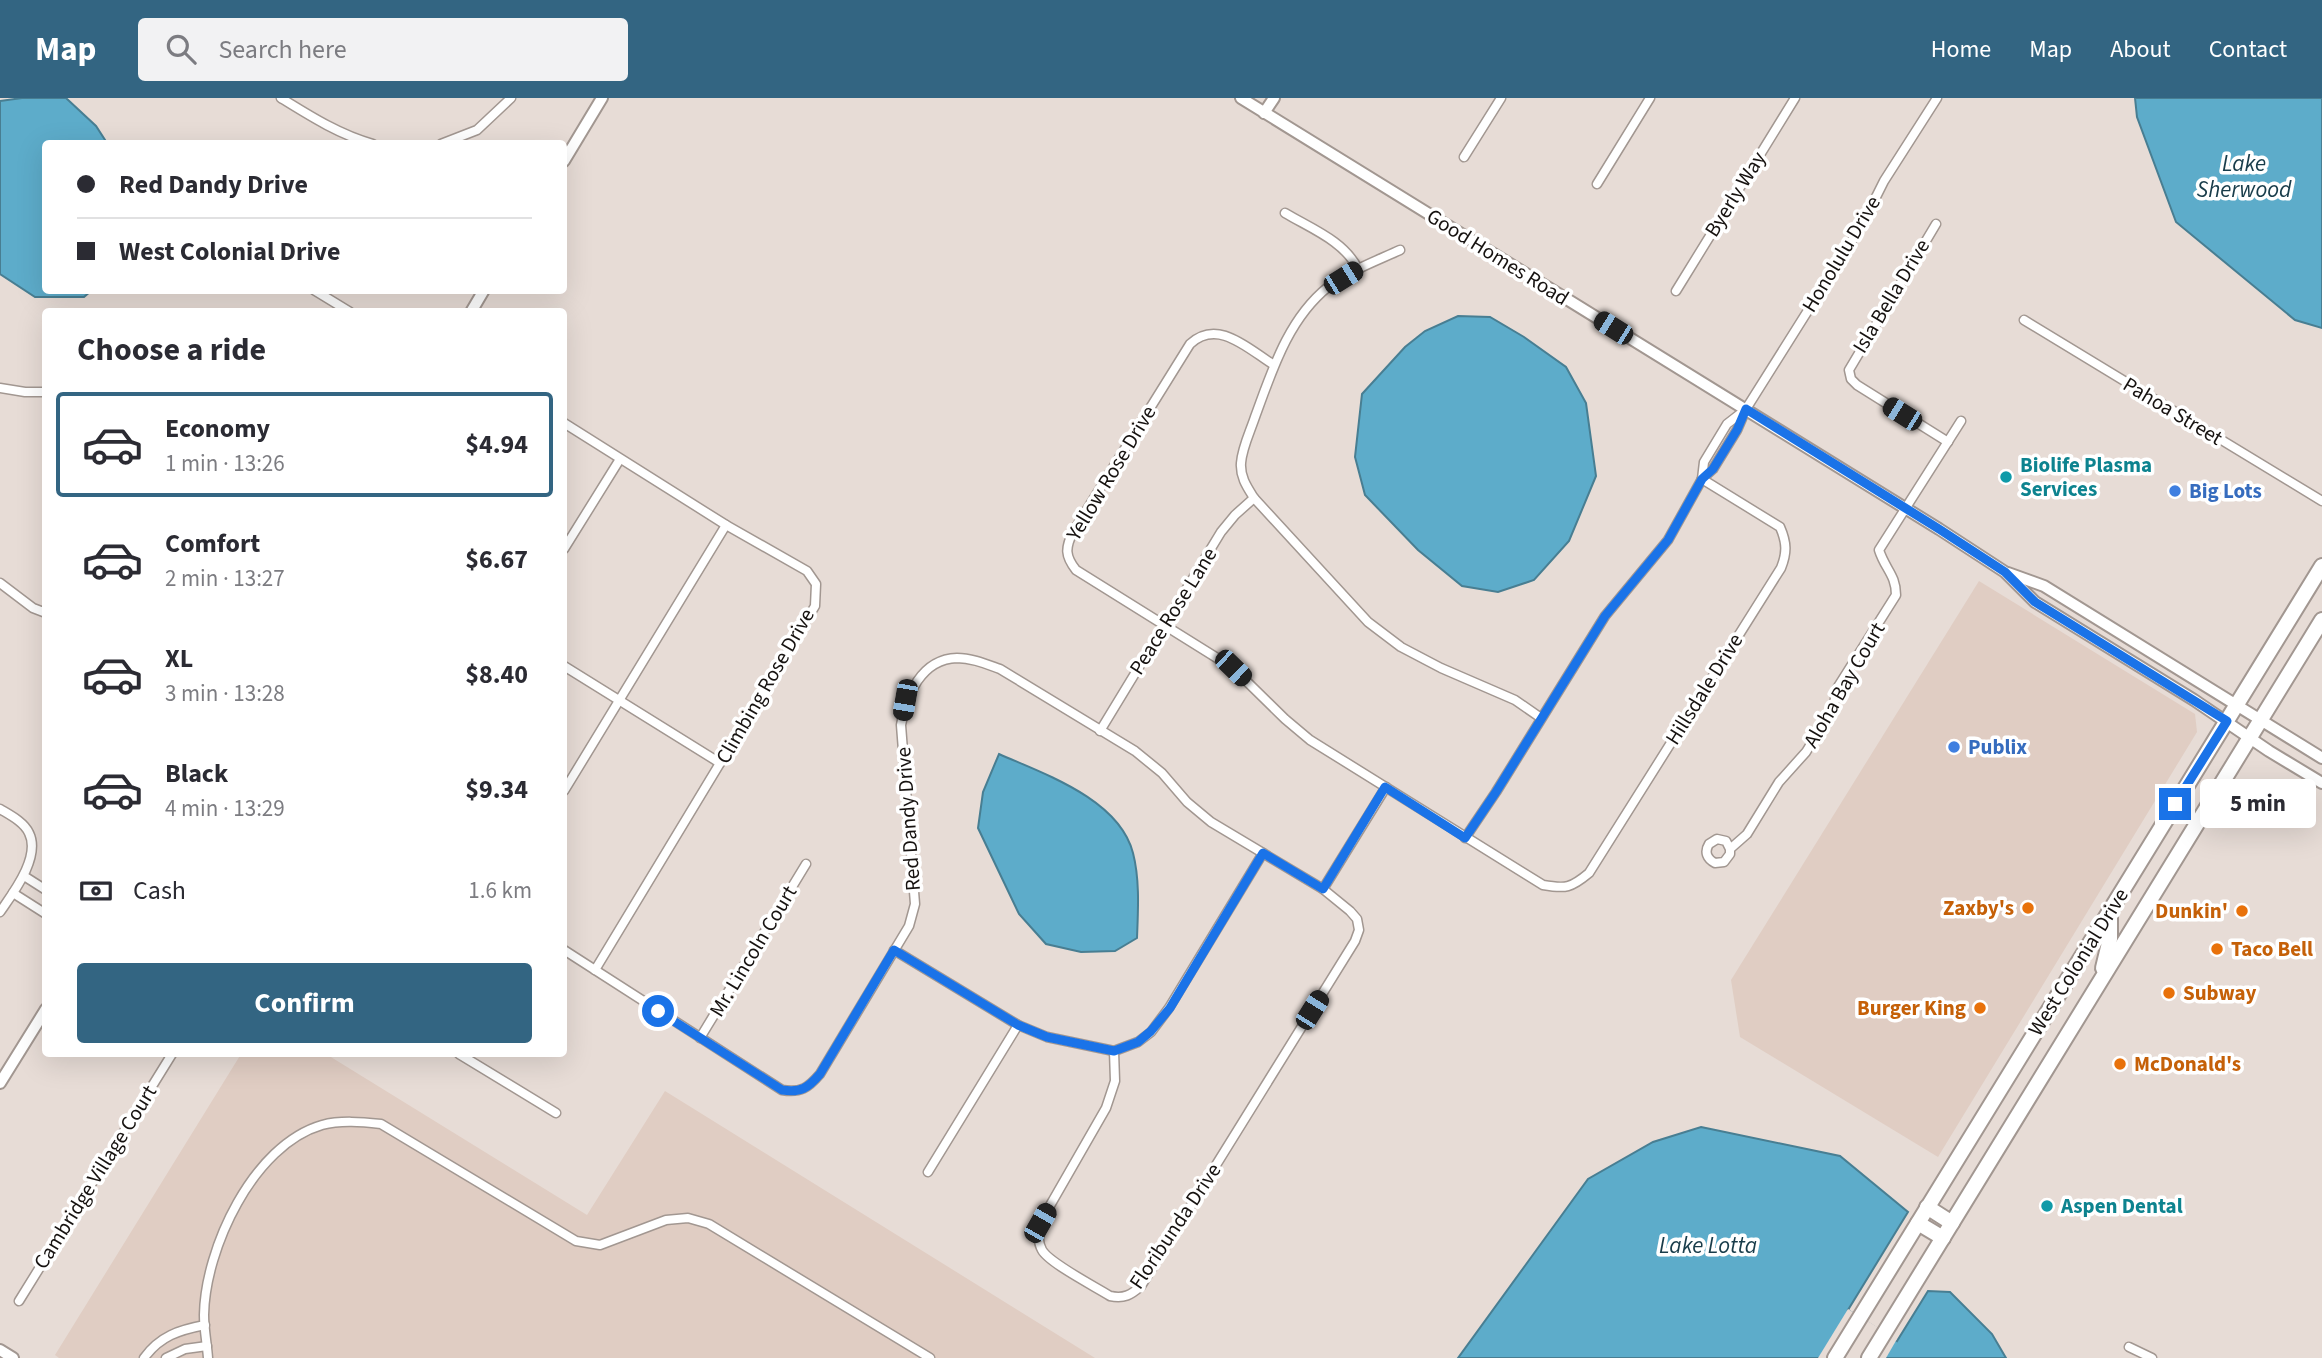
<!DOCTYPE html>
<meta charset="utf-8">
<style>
:root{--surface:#fff;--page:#f2f2f3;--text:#2b2b33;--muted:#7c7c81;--line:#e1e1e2;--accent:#336582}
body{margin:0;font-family:"Source Sans 3",sans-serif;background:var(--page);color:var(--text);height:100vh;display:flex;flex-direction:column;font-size:26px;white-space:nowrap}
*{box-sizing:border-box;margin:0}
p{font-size:23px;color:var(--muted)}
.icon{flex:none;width:38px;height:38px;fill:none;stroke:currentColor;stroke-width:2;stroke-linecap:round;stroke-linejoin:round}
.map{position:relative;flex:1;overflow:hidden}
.drawer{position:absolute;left:42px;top:210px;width:525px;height:749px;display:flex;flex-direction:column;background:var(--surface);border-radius:7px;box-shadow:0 7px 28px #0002}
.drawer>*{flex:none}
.banner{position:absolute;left:42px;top:42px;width:525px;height:154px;border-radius:7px;box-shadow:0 7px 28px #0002;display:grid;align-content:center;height:154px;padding:0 35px;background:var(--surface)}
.end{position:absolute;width:32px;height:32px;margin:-16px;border:9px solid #1a73e8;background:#fff;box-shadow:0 0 0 4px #fff}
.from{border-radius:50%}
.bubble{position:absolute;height:49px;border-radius:7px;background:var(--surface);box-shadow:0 7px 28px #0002;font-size:23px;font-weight:700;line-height:49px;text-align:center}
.car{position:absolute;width:21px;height:42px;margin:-21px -10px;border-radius:9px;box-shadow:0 0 5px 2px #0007;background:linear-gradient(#222 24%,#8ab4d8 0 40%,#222 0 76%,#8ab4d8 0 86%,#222 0)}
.banner b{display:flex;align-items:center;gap:24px;height:66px;font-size:26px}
.banner b+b{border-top:2px solid var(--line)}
.banner i{width:18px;height:18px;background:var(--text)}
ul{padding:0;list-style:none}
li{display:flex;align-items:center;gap:21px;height:105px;margin:0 14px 10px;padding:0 21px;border:4px solid transparent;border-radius:7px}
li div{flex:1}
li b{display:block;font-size:26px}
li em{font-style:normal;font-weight:700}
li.on{border-color:var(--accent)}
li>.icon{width:63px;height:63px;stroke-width:1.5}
h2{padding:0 35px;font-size:32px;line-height:84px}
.pay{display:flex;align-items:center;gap:18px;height:77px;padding:0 35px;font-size:26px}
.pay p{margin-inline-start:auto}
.action{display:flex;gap:14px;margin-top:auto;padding:14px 35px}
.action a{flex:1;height:80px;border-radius:7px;background:var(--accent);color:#fff;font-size:28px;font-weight:700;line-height:80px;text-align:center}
header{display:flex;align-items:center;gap:42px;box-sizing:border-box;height:98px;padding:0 35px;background:var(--accent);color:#fff}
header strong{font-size:33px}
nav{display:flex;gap:38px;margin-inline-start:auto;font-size:24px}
.search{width:490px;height:63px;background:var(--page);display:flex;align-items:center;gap:18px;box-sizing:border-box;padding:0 24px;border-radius:7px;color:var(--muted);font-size:26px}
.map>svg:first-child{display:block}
</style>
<header>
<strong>Map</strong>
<div class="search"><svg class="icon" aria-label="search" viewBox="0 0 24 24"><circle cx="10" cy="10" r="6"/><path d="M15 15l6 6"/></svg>Search here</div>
<nav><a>Home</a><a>Map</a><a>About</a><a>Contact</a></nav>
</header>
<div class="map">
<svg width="2322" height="1260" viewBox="0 0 2322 1260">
<rect width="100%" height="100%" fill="#e7dcd6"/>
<g fill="#e0cdc3">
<path d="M1979,483L2195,616L2197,634L1938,1059L1740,939L1731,882Z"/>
<path d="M241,956H326L587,1117L665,993L1095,1260H59L55,1257Z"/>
</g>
<g fill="#5dacca" stroke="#487e92" stroke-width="2">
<path d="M22,0H66L96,28L107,45L46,46V192L91,193L84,199H35L0,176V3Z"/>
<path d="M2135,0H2322V230L2295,222L2176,124L2137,19Z"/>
<path d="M1458,218L1490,219L1524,239L1566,269L1586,305L1596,378L1569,443L1534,482L1498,494L1462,488L1418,452L1365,397L1355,359L1362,296L1405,249L1425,233Z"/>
<path d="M999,656C1044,676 1119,701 1133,755C1140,782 1138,813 1137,840L1115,853L1081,854L1046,846L1019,816L978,730L983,694Z"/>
<path d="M1701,1029L1840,1058L1908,1114L1848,1212L1897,1243L1928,1193L1950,1194L1992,1236L2006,1260H1458L1588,1081L1653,1044Z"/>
</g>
<path fill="#e7dcd6" d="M1848,1211L1897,1241L1886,1260H1818Z"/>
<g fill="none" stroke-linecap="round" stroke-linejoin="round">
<g stroke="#a29791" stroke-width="11">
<g id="minor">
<path d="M281,0C310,18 340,37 373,46"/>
<path d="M441,46L477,32L511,0"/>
<path d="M1464,59L1501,0"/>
<path d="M1597,86L1650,0"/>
<path d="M1285,115C1312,131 1344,143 1358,171"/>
<path d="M1936,126L1849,272L1851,281L1857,287L1948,344"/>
<path d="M1400,152C1376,163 1349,173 1328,189C1288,221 1272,273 1255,319C1250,334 1242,350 1241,365C1240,379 1247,389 1254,400L1368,524L1401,549L1441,570L1515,602L1541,620"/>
<path d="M314,192L350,214"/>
<path d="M1676,193L1795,0"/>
<path d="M2024,222L2322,403"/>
<path d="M1274,267C1248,251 1218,220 1190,246L1073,434C1065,450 1065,458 1076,472L1233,570L1285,621L1310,642L1543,787C1566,791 1571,790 1589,775L1781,470C1787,455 1787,445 1780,429L1702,381"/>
<path d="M0,290L25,294H46"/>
<path d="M564,325L726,427L807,473L816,486L815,508L595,872"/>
<path d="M1702,381L1704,364L1727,326L1745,312"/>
<path d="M564,451L620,361"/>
<path d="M0,485L33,510L46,515"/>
<path d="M564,568L720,665"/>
<path d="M1100,633L1221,434L1235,417L1254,400"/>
<path d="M564,693L726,427"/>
<path d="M0,711C10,717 24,724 29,735C41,759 13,795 0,814"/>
<path d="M1465,740L1496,694L1605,518L1668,442L1702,381L1713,371L1737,332L1746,311L1863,125L1884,83L1937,0"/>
<path d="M1730,751L1726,743L1717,741L1709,746C1704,754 1707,761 1715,765L1724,764L1730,756V751L1747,736L1779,684L1806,654L1834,608L1836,592L1896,497C1896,477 1885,471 1879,452L1961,323"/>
<path d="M24,778L46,792"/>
<path d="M1323,791L1386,689"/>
<path d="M13,795L46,816"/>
<path d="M564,852L782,992C801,995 808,990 820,976L909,828L915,806L901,627C906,598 921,561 957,560C972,560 986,566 1000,571L1135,653L1162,675L1187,704L1211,724L1323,791L1350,813L1357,821L1359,832L1355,843L1141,1188C1131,1197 1124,1201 1110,1198C1096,1189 1049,1165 1042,1152C1037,1143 1039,1134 1040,1125L1106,1010L1115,983L1114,953"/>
<path d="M894,852L1018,927L1047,939L1114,953L1138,944L1151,934L1169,910L1263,755"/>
<path d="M700,940L806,766"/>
<path d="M459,956L556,1015"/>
<path d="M928,1074L1018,927"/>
<path d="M19,1203L172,956"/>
<path d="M2129,1249L2152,1260"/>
<path d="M144,1260C160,1238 179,1232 205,1227"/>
<path d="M166,1260L185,1251L207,1248"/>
<path d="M208,1260C207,1246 204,1231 204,1217C205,1151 253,1047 322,1027C341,1022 362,1024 381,1026L576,1143L600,1147L666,1122L688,1120L709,1126L930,1260"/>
</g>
</g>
<g stroke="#a29791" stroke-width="14">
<g id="tertiary">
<path d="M1241,0L1939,431L2005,474L2035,504L2194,602L2269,653L2322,685"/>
<path d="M1264,15L1274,0"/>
<path d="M564,63L602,0"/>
<path d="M471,214L484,192"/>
<path d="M2008,475L2044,488L2322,660"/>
<path d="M0,985L46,911"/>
<path d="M0,1252L13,1260"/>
</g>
</g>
<g stroke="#a29791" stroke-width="18">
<g id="trunk">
<path d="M2103,870L2110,841V812"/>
<path d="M1927,1109L1952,1125"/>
<path d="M1918,1125L1943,1140"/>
<path d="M1835,1260L2322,468"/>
<path d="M1869,1260L2322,522"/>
</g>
</g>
<use href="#minor" stroke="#fff" stroke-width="8"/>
<use href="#tertiary" stroke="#fff" stroke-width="10"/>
<use href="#trunk" stroke="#fff" stroke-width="14"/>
</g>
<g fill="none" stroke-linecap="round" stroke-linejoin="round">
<path stroke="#1a73e8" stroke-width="9" d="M658,913L782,992C801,995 808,990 820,976L894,852L1018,927L1047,939L1114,953L1138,944L1151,933L1170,910L1263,755L1323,791L1385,689L1465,740L1496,694L1605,518L1668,442L1702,381L1713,371L1737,332L1746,311L1939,431L2005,474L2035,504L2227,623L2175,706"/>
</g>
<g fill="#0f9aa8" stroke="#fff" stroke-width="2.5">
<circle cx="2006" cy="379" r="7"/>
<circle cx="2047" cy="1108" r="7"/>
</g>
<g fill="#3f7fe0" stroke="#fff" stroke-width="2.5">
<circle cx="2175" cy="393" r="7"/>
<circle cx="1954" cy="649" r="7"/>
</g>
<g fill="#e8710a" stroke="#fff" stroke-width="2.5">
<circle cx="2028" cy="810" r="7"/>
<circle cx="2242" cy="813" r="7"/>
<circle cx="2217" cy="851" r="7"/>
<circle cx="2169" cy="895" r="7"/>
<circle cx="1980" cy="910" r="7"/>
<circle cx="2120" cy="966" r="7"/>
</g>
<g text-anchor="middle" stroke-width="7" stroke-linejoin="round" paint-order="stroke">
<g font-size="21" fill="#161210" stroke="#fff">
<text transform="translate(1735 96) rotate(-58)" y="7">Byerly Way</text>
<text transform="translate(1841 156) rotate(-59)" y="7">Honolulu Drive</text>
<text transform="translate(1498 159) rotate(32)" y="7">Good Homes Road</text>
<text transform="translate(1891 198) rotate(-59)" y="7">Isla Bella Drive</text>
<text transform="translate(2173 313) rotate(31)" y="7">Pahoa Street</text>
<text transform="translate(1111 375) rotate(-59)" y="7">Yellow Rose Drive</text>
<text transform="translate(1173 513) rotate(-58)" y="7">Peace Rose Lane</text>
<text transform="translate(1844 587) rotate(-60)" y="7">Aloha Bay Court</text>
<text transform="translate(765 588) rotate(-60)" y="7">Climbing Rose Drive</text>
<text transform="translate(1704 591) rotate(-58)" y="7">Hillsdale Drive</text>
<text transform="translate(908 721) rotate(-94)" y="7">Red Dandy Drive</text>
<text transform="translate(753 853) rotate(-59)" y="7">Mr. Lincoln Court</text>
<text transform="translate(2078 864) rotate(-58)" y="7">West Colonial Drive</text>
<text transform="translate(95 1079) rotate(-58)" y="7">Cambridge Village Court</text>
<text transform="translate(1175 1128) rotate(-56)" y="7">Floribunda Drive</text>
</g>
<g font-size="21" font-weight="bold" fill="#0d838f" stroke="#fff" text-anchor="start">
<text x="2020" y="374">Biolife Plasma<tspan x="2020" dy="24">Services</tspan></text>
<text x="2061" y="1115">Aspen Dental</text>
</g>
<g font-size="21" font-weight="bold" fill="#366cbe" stroke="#fff" text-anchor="start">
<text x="2189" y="400">Big Lots</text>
<text x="1968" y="656">Publix</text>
</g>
<g font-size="21" font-weight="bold" fill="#c56008" stroke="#fff" text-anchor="end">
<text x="2014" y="817">Zaxby's</text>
<text x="2228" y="820">Dunkin'</text>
<text x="2231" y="858" text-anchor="start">Taco Bell</text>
<text x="2183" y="902" text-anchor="start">Subway</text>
<text x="1966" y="917">Burger King</text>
<text x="2134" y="973" text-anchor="start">McDonald's</text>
</g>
<g font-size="23" font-style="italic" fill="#183c4a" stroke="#fff">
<text x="2244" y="73">Lake<tspan x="2244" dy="26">Sherwood</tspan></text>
<text x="1708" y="1155">Lake Lotta</text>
</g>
</g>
</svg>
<i class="end from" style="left:658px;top:913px"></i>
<i class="end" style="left:2175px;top:706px"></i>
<div class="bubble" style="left:2200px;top:681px;width:116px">5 min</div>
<i class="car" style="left:1343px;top:180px;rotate:58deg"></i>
<i class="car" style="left:1613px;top:230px;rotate:302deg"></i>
<i class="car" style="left:1902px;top:316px;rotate:302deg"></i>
<i class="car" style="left:1233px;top:570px;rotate:134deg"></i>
<i class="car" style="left:905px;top:602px;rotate:190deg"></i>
<i class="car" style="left:1312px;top:912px;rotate:32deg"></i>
<i class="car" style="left:1040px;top:1125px;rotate:30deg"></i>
<div class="banner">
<b><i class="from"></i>Red Dandy Drive</b>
<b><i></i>West Colonial Drive</b>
</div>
<section class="drawer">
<h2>Choose a ride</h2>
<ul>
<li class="on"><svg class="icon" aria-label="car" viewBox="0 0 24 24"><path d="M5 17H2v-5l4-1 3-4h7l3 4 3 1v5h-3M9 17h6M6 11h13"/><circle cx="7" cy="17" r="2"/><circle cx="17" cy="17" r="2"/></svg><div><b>Economy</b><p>1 min · 13:26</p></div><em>$4.94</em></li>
<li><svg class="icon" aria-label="car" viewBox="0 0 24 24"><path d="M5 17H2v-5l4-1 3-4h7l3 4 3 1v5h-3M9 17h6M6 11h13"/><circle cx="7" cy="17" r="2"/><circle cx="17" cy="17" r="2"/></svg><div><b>Comfort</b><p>2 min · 13:27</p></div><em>$6.67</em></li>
<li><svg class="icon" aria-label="car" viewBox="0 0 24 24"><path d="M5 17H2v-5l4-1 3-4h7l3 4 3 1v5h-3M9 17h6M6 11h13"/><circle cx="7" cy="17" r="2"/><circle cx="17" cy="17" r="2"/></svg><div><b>XL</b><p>3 min · 13:28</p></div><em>$8.40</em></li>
<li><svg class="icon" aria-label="car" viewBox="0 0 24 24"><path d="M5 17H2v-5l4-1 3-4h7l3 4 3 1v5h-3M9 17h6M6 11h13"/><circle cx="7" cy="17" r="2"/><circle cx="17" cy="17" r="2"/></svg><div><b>Black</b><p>4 min · 13:29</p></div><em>$9.34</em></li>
</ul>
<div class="pay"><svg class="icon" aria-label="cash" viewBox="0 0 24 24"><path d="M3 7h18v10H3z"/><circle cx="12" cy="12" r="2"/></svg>Cash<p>1.6 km</p></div>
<div class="action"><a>Confirm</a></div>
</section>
</div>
